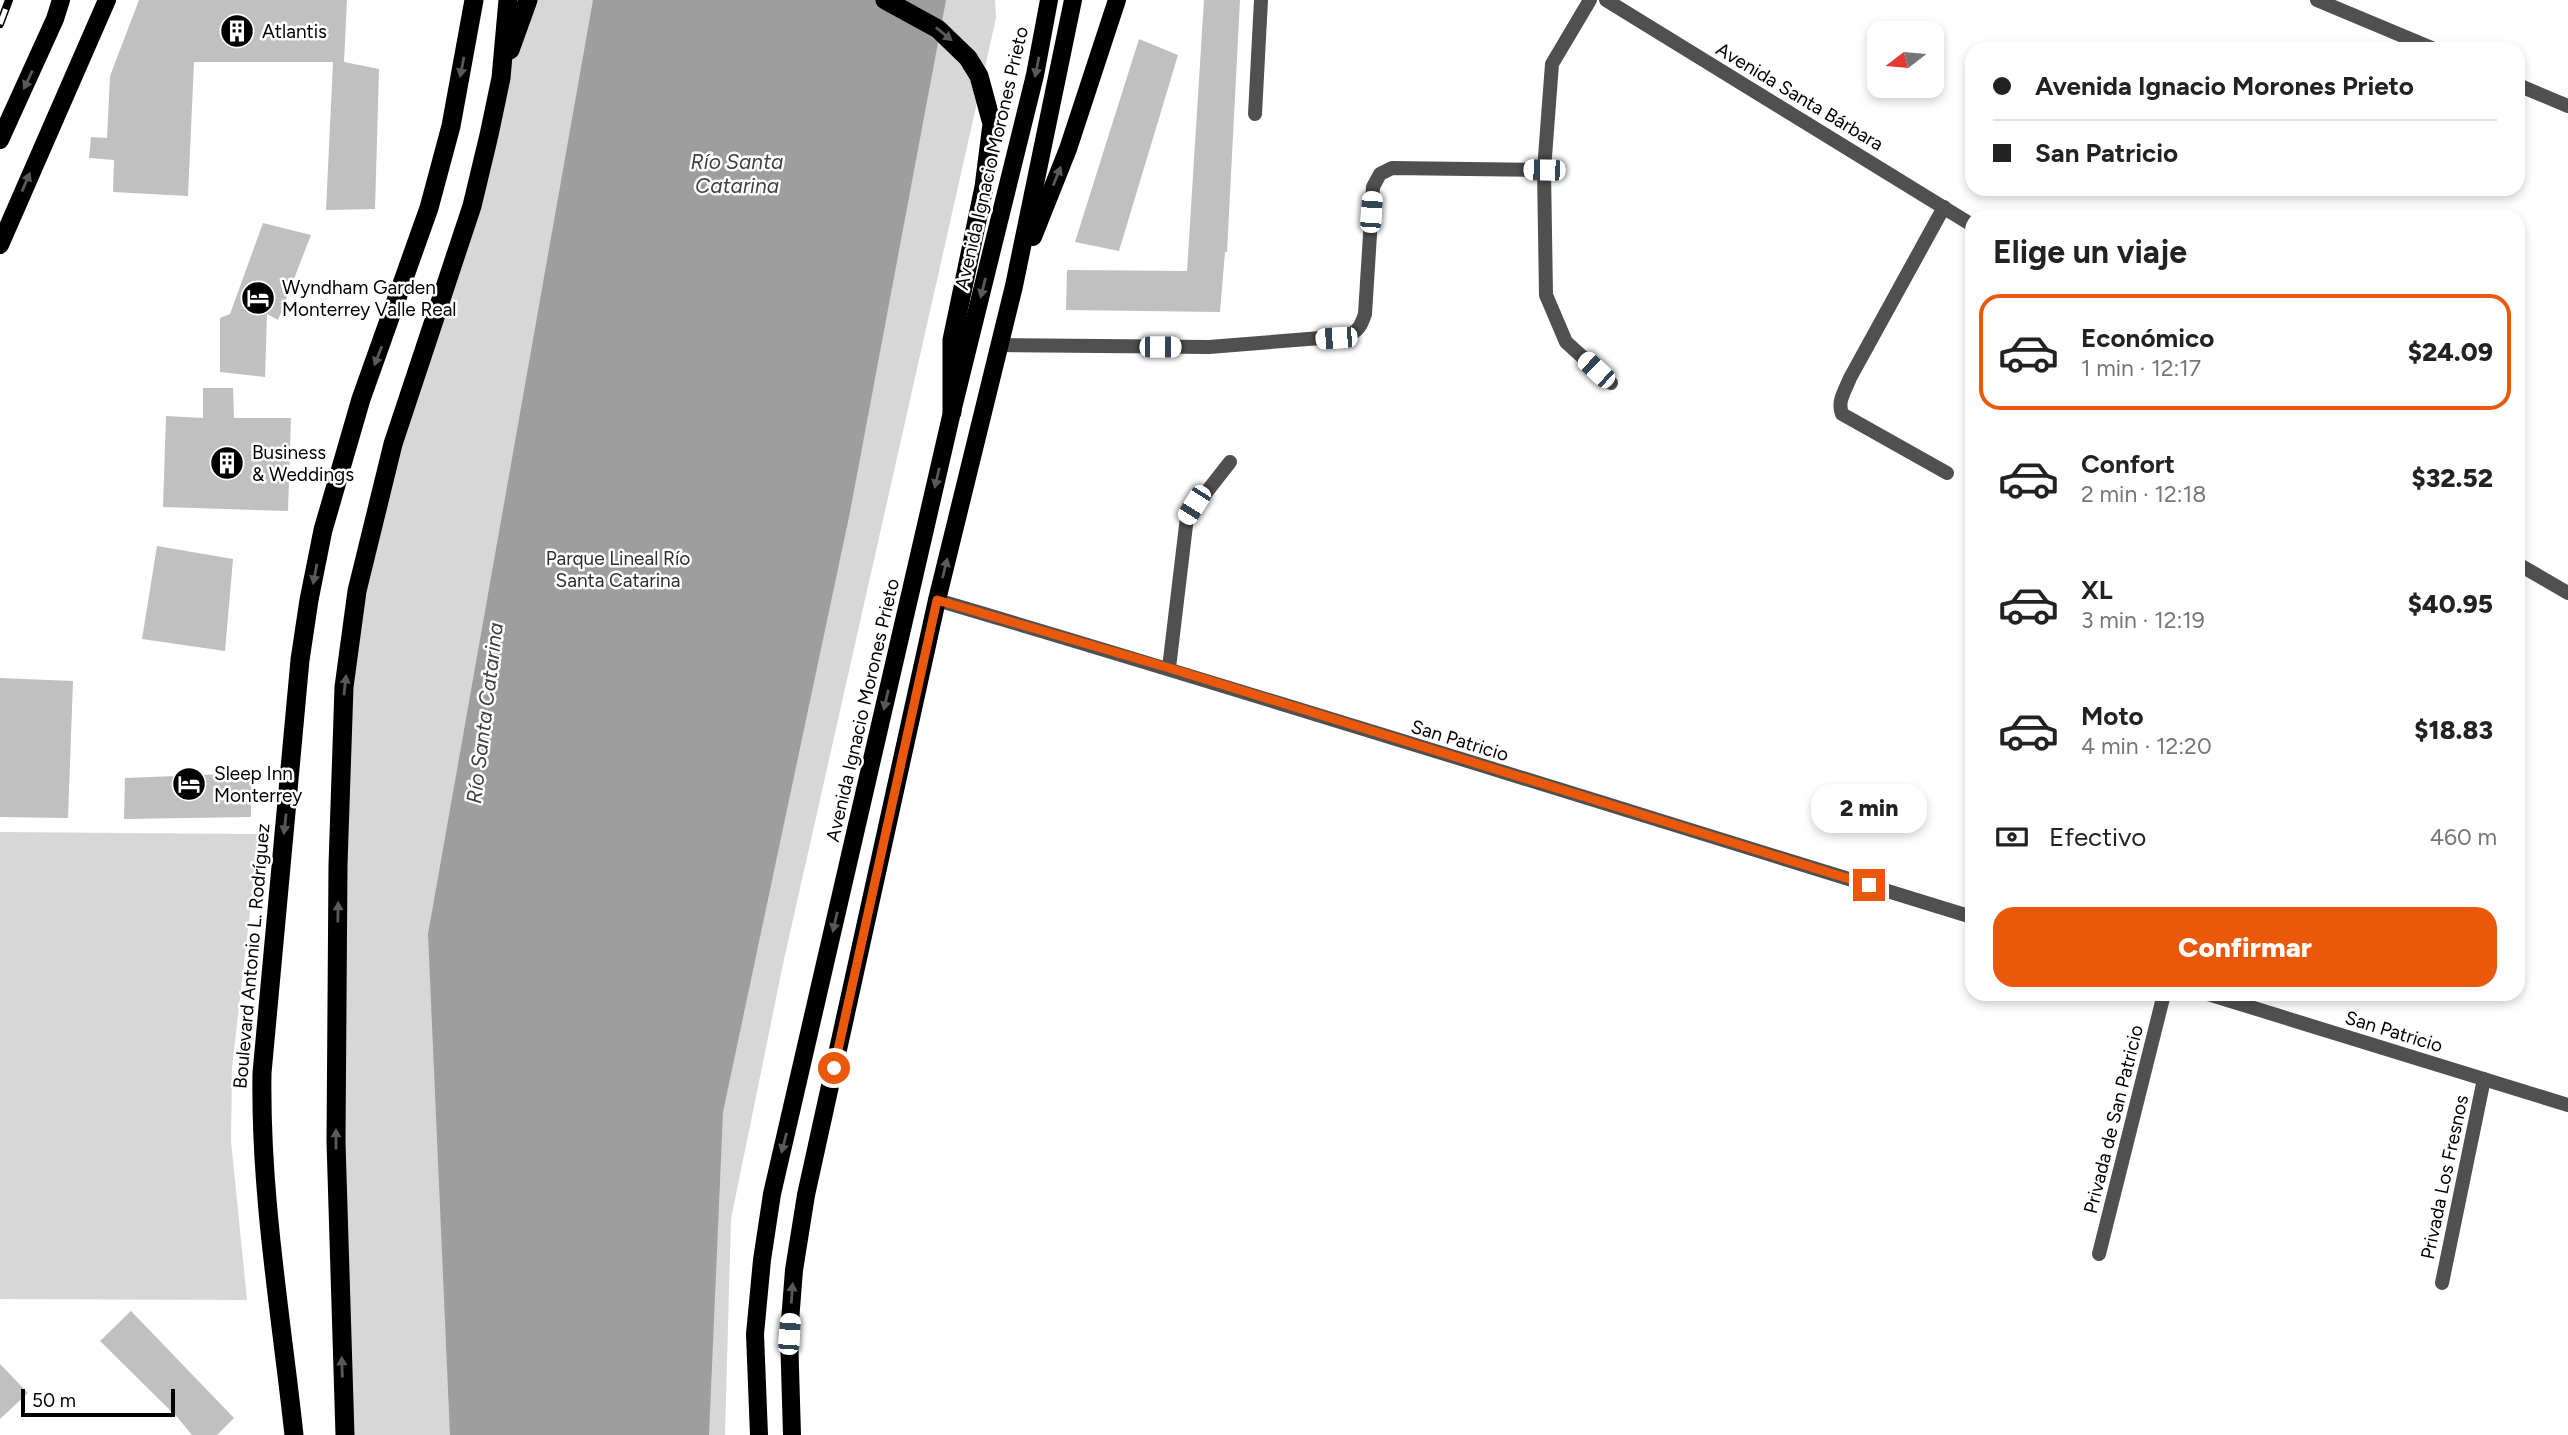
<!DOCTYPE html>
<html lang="es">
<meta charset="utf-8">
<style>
:root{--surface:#fff;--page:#f2f2f2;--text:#222;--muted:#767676;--line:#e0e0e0;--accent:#ea580c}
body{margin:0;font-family:Figtree,sans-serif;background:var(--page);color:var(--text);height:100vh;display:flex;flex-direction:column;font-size:26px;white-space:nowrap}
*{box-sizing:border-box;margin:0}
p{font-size:23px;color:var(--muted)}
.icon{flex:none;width:38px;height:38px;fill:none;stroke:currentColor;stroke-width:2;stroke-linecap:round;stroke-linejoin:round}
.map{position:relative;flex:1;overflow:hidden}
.details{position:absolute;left:1965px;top:210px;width:560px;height:791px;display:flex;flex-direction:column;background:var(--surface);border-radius:21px;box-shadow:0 4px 10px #0003}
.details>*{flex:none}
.hud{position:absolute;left:1965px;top:42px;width:560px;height:154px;border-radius:21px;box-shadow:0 4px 10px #0003;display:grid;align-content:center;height:154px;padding:0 28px;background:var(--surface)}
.needle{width:46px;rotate:254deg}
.tools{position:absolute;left:1867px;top:21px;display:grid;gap:14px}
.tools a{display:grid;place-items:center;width:77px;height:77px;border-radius:14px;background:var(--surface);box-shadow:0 4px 10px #0003;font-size:35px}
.scale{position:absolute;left:21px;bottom:18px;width:154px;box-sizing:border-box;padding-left:7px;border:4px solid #000;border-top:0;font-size:19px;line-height:24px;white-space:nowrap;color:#000;-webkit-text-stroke:5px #fff;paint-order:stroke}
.end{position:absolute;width:32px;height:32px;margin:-16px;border:9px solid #ea580c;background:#fff;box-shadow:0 0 0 4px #fff}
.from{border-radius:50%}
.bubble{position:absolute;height:49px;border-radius:21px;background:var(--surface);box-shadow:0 4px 10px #0003;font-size:23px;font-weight:800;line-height:49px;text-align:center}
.car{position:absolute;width:21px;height:42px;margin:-21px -10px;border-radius:9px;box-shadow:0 0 5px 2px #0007;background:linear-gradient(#fff 24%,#345 0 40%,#fff 0 76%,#345 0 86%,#fff 0)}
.hud b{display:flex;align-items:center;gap:24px;height:66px;font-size:26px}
.hud b+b{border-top:2px solid var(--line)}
.hud i{width:18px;height:18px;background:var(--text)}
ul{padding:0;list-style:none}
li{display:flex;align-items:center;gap:21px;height:116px;margin:0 14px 10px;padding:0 14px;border:4px solid transparent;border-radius:21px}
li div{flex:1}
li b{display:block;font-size:26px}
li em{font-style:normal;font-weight:800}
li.current{border-color:var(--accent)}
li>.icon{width:63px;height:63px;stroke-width:1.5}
h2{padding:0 28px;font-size:32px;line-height:84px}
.pay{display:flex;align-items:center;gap:18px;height:77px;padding:0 28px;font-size:26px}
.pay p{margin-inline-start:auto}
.action{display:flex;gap:14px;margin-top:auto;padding:14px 28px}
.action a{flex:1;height:80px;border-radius:21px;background:var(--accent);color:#fff;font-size:28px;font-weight:800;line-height:80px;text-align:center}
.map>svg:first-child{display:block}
</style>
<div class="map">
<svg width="2568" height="1435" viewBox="0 0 2568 1435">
<rect width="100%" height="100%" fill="#fff"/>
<g fill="#d7d7d7">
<path d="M517,0H995L996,18L783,964L731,1219L725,1435H347L336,1130L356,611L383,488L484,194Z"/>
<path d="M0,832L259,834L232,1067L231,1141L247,1300L0,1299Z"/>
</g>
<path fill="#9e9e9e" d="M593,0H946L850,512L723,1112L709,1435H450L428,934Z"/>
<g fill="#c0c0c0">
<path d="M139,0H347L344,62L379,69L375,209L326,210L333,62H194L188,196L113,192L114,160L89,158L91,137L107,138L110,76Z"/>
<path d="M1204,0H1240L1227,252H1225L1220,312L1066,310L1067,270L1187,271Z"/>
<path d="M1139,39L1178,55L1119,251L1075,242Z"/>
<path d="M263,223L311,235L278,320L267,314L265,377L220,372V318L230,314Z"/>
<path d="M203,388H233L234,418H291L288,511L163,507L166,416L203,418Z"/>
<path d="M157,546L233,559L225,651L142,639Z"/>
<path d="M0,678L73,681L68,818L0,817Z"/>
<path d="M251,773V817L124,819L125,778Z"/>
<path d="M131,1311L234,1418L217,1435H192L178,1418L100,1341Z"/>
<path d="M0,1364L28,1393L0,1419Z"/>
</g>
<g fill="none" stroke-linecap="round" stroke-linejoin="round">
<g stroke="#505050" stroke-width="14">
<path d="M1590,0L1552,64L1544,170L1546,295L1566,342L1611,383"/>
<path d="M2317,0L2434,49"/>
<path d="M2518,85L2568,106"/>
<path d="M1255,114L1261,0"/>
<path d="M1944,207L1850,378C1845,391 1837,401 1842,414L1947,473"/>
<path d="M998,345L1209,347L1346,336C1358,332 1361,326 1365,314L1373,187L1380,174L1392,168L1544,170"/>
<path d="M937,600C1283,702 1627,811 1972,917"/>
<path d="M1169,668L1187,517L1230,462"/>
<path d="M2208,994L2568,1105"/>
<path d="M2099,1254L2164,994"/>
<path d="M2442,1283L2484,1079"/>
</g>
<g stroke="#505050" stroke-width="14">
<path d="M1606,0L1972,225"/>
<path d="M2518,564L2568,593"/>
</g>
<g stroke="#000" stroke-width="18">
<path d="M0,140L55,19L61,0"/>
<path d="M1033,237L1068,149L1117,0"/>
<path d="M0,245L107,0"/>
<path d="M759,1435L755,1334L762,1260L772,1194L952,412L1035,75L1049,0"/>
<path d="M792,1435L789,1334L794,1270L806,1195L937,600L1014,286L1073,0"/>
</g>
<g stroke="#000" stroke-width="19">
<path d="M885,0L938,29L968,58L979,76L992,124L984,187L952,340V412"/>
<path d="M510,50L528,0"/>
<path d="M294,1435C281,1315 260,1194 262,1073L300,660L309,600L323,530L361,399L429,208L451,126L474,0"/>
<path d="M345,1435L336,1142L338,865L344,687L357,591L393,444L472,206L489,135L501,78L508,0"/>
</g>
<g stroke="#000" stroke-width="8">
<path id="rail" d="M0,24L9,0"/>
</g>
<use href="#rail" stroke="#fff" stroke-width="5" stroke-dasharray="16" stroke-linecap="butt"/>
</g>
<defs><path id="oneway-solid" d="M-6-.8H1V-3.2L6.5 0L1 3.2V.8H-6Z" transform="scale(1.75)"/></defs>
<g fill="#595959">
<use href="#oneway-solid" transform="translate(944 34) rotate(39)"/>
<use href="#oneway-solid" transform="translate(462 67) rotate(101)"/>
<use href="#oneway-solid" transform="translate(1037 67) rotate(101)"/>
<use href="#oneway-solid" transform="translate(28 80) rotate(115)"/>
<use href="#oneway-solid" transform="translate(1057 176) rotate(-68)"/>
<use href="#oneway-solid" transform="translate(26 182) rotate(-67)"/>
<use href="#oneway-solid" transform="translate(983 288) rotate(104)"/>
<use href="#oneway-solid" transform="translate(378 356) rotate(111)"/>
<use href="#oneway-solid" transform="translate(937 478) rotate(103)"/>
<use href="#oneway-solid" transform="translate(945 568) rotate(-76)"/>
<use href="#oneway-solid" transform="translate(315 574) rotate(101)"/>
<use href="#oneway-solid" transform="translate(345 685) rotate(-84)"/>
<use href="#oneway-solid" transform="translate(886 700) rotate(103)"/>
<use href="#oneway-solid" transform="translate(285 824) rotate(96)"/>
<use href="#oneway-solid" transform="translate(338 912) rotate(-89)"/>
<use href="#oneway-solid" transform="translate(835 922) rotate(103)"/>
<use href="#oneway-solid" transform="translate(336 1139) rotate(-90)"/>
<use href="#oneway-solid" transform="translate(784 1143) rotate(104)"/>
<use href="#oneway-solid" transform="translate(792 1293) rotate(-86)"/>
<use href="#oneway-solid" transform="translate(342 1367) rotate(-92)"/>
</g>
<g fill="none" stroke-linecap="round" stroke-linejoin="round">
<path stroke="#ea580c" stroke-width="9" d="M834,1068L937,600L1169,668L1869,885"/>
</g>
<defs>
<g id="building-disc" transform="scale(1.75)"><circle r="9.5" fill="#000" stroke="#fff"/><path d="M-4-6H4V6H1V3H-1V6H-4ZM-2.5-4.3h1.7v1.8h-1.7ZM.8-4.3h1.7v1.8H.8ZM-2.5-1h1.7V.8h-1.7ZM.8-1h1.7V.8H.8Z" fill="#fff"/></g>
<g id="hotel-disc" transform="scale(1.75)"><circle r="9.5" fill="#000" stroke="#fff"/><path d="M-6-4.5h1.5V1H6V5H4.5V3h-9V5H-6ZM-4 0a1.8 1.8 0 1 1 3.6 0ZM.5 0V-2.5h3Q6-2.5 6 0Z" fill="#fff"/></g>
</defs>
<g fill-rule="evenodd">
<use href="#building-disc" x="237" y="31"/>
<use href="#hotel-disc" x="258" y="298"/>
<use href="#building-disc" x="227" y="463"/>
<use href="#hotel-disc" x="189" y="784"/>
</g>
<g text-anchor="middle" stroke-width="5" stroke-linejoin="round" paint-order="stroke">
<g font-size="19" fill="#000" stroke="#fff" text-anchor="start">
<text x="262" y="38">Atlantis</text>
<text x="282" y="294">Wyndham Garden<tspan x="282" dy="22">Monterrey Valle Real</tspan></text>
<text x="252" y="459">Business<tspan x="252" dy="22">&amp; Weddings</tspan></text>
<text x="214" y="780">Sleep Inn<tspan x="214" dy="22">Monterrey</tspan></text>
</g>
<g font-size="19" fill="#000" stroke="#fff">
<text transform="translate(1800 96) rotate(31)" y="7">Avenida Santa Bárbara</text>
<text transform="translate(991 158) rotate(-77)" y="7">Avenida Ignacio Morones Prieto</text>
<text transform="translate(862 710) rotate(-77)" y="7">Avenida Ignacio Morones Prieto</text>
<text transform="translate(1460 740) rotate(17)" y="7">San Patricio</text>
<text transform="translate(251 956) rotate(-85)" y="7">Boulevard Antonio L. Rodríguez</text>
<text transform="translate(2394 1031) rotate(17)" y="7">San Patricio</text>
<text transform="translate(2113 1119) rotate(-76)" y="7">Privada de San Patricio</text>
<text transform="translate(2444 1177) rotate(-78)" y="7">Privada Los Fresnos</text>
</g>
<g font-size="19" fill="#2e2e2e" stroke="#fff">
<text x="618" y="565">Parque Lineal Río<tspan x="618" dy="22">Santa Catarina</tspan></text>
</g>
<g font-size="21" font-style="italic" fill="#3f3f3f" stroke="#fff">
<text x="737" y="169">Río Santa<tspan x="737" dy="24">Catarina</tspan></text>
<text transform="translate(485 713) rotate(-83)" y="7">Río Santa Catarina</text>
</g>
</g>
</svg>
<div class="tools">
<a><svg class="needle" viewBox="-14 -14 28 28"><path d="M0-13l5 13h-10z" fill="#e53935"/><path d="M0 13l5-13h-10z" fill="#767676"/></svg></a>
</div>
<div class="scale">50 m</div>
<i class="end from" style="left:834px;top:1068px"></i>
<i class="end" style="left:1869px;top:885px"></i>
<div class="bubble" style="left:1811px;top:784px;width:116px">2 min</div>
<i class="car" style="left:1544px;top:170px;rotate:271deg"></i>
<i class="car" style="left:1371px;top:212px;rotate:4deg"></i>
<i class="car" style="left:1336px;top:338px;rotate:266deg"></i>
<i class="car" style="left:1160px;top:347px;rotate:90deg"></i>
<i class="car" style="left:1596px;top:370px;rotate:313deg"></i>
<i class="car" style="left:1194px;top:505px;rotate:212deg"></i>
<i class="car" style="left:789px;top:1334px;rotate:4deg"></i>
<div class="hud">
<b><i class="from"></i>Avenida Ignacio Morones Prieto</b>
<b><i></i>San Patricio</b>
</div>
<section class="details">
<h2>Elige un viaje</h2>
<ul>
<li class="current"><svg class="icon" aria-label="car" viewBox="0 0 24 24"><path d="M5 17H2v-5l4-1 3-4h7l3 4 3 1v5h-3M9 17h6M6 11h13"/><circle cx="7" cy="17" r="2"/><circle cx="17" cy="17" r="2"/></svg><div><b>Económico</b><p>1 min · 12:17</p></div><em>$24.09</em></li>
<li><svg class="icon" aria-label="car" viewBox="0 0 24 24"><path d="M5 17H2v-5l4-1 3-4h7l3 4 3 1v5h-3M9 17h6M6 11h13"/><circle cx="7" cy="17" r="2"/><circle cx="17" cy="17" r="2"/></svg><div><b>Confort</b><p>2 min · 12:18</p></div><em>$32.52</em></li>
<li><svg class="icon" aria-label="car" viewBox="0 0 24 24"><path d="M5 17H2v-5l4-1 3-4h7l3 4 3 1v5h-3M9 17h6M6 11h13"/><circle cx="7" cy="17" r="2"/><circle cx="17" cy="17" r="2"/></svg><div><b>XL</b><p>3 min · 12:19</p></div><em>$40.95</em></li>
<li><svg class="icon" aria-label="car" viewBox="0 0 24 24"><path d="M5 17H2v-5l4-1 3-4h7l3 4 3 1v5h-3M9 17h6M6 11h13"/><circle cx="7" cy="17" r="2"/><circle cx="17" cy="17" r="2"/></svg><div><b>Moto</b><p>4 min · 12:20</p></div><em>$18.83</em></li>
</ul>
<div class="pay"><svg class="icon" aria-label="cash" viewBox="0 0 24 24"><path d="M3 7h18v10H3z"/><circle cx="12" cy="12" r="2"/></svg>Efectivo<p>460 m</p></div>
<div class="action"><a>Confirmar</a></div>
</section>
</div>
